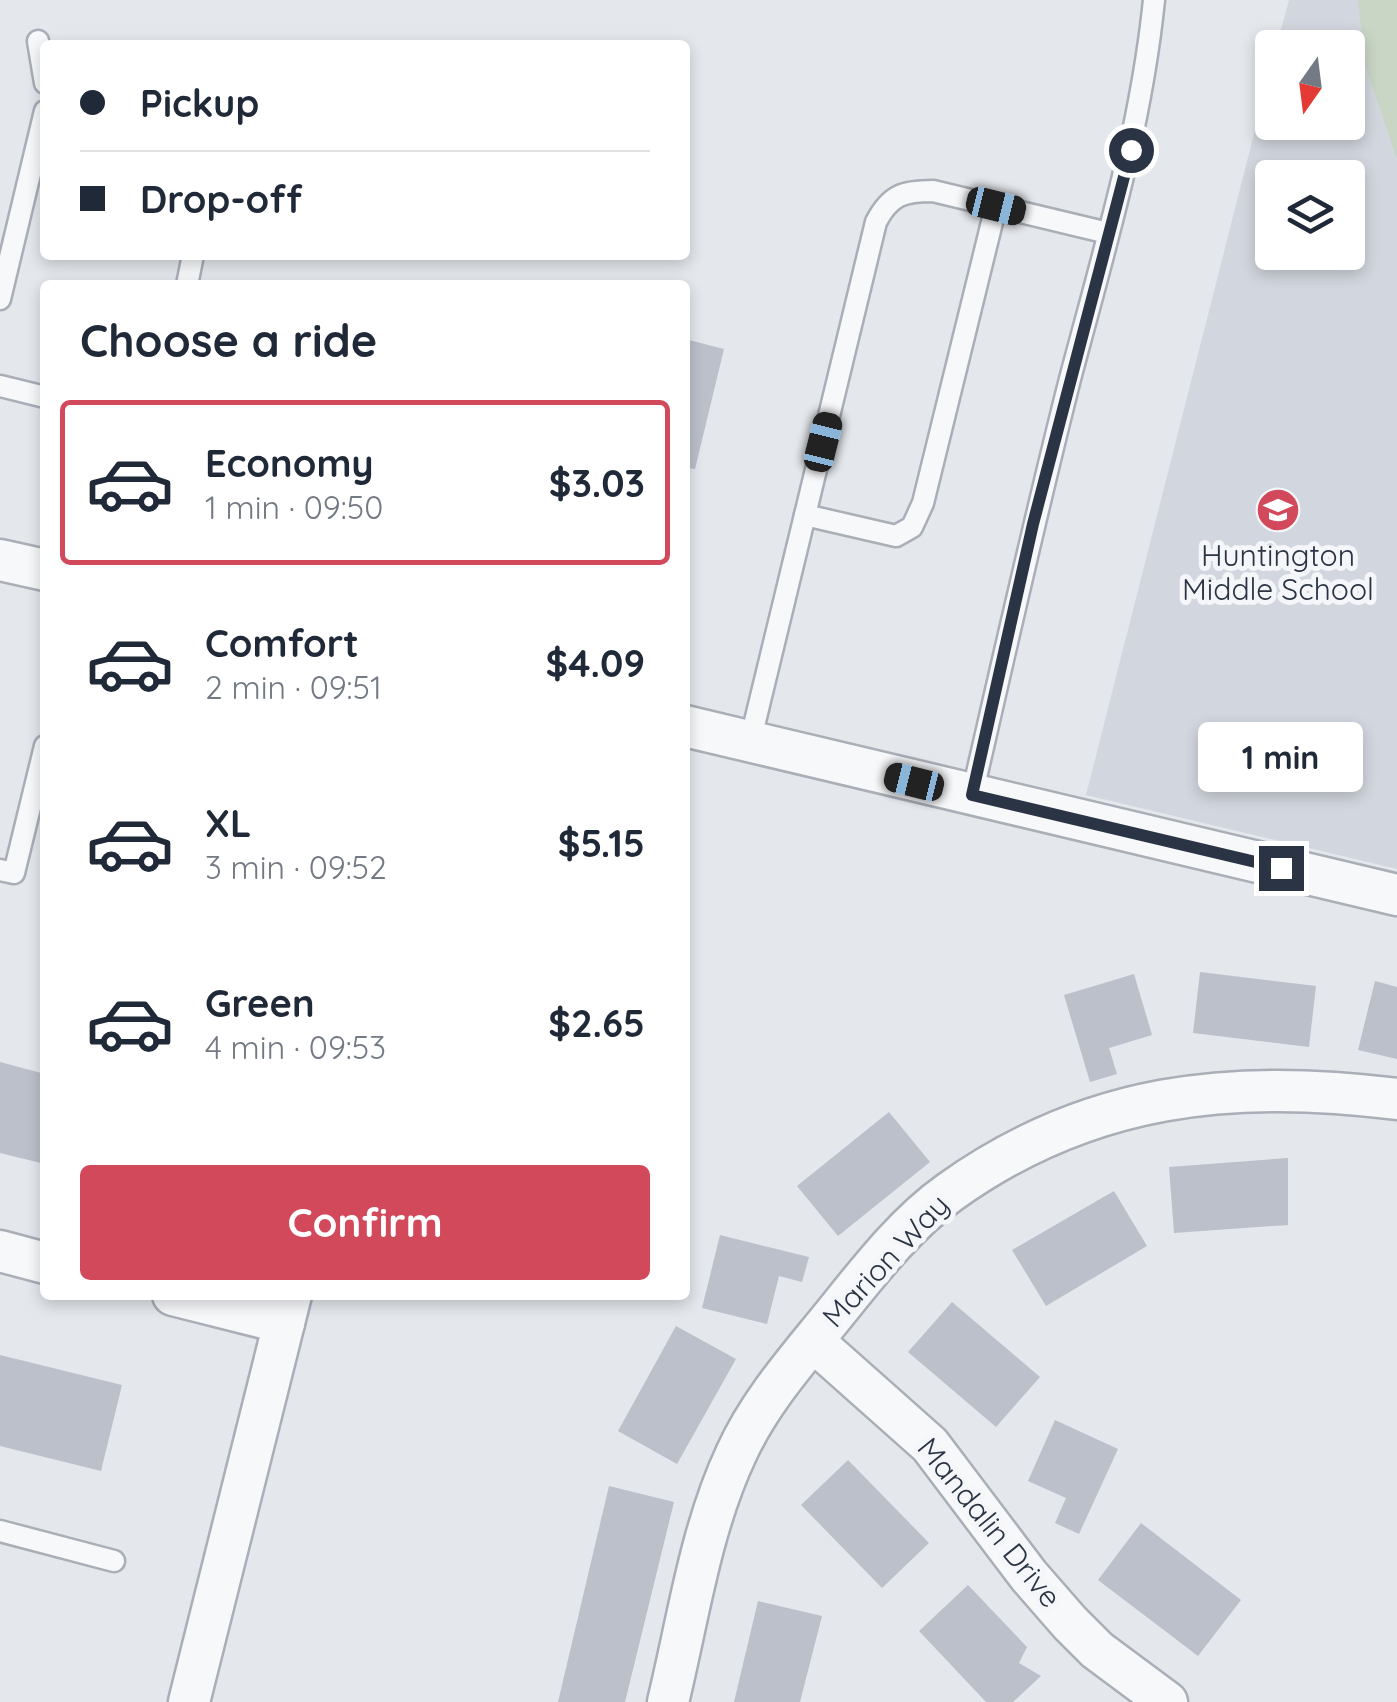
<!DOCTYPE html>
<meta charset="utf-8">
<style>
:root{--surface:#fff;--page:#f2f2f3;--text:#1f2937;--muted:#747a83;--line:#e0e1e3;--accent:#d1495b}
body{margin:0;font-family:Quicksand,sans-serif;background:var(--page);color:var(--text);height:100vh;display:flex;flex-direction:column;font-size:38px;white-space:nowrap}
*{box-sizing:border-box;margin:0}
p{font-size:32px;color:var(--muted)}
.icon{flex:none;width:55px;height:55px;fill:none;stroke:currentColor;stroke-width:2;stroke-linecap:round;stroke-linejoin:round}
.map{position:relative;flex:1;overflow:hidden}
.sheet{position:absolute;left:40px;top:280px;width:650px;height:1020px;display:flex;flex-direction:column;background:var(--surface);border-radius:10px;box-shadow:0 5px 15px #0003}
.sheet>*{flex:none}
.hud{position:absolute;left:40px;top:40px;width:650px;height:220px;border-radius:10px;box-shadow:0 5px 15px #0003;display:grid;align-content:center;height:220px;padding:0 40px;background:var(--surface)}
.needle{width:65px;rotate:194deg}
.fabs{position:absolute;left:1255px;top:30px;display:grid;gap:20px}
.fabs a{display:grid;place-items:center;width:110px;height:110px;border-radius:10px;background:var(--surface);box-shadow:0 5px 15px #0003;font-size:50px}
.end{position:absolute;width:45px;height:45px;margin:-22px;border:12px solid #2b3445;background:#fff;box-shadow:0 0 0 5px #fff}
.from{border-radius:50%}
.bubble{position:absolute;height:70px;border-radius:10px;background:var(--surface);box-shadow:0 5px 15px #0003;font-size:32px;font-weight:700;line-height:70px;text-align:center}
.car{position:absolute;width:30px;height:60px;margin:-30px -15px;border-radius:12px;box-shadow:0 0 8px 2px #0007;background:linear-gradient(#222 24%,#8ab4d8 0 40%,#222 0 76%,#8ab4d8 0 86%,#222 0)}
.hud b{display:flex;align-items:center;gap:35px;height:95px;font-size:38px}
.hud b+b{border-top:2px solid var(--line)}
.hud i{width:25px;height:25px;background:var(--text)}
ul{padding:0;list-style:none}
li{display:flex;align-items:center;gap:30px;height:165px;margin:0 20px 15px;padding:0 20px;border:5px solid transparent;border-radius:10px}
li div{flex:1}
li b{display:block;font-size:38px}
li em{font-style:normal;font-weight:700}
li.current{border-color:var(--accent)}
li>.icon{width:90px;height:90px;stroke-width:1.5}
h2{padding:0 40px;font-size:45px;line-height:120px}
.primary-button{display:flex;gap:20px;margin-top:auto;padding:20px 40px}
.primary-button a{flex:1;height:115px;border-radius:10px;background:var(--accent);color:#fff;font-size:40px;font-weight:700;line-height:115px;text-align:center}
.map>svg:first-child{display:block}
</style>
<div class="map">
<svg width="1397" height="1702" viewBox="0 0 1397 1702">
<rect width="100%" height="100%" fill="#e4e7ec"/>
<path fill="#d2d6de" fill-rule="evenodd" d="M1289,0H1397V869L1086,795L1272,63V122H1348V48L1276,47ZM1272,178H1348V252H1272Z"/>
<path fill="#c9d6c5" d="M1358,0H1397V159L1365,65Z"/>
<g fill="#bbc0ca">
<path d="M685,339L724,349L695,469L685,468Z"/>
<path d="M1200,972L1316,986L1309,1047L1193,1033Z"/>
<path d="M1134,974L1152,1035L1109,1048L1117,1074L1090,1082L1064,995Z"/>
<path d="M1375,981L1397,987V1059L1358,1050Z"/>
<path d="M0,1062L45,1074V1164L0,1153Z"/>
<path d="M889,1112L930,1162L838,1236L797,1186Z"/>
<path d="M1288,1158V1225L1174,1233L1169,1167Z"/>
<path d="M1114,1191L1147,1246L1046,1306L1012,1250Z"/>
<path d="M720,1235L809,1257L802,1282L779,1276L767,1324L702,1308Z"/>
<path d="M952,1302L1040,1377L996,1427L908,1352Z"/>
<path d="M676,1326L736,1359L677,1464L618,1431Z"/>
<path d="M0,1355L122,1385L101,1471L0,1446Z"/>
<path d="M1055,1420L1118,1449L1079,1534L1055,1523L1066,1498L1028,1481Z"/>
<path d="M848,1460L929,1543L882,1588L801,1505Z"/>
<path d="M609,1486L674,1502L625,1702H558Z"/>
<path d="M1141,1523L1241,1600L1198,1656L1098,1580Z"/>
<path d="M968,1585L1027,1647L1019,1663L1041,1676L1013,1702H986L919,1631Z"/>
<path d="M758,1601L822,1616L800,1702H734Z"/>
</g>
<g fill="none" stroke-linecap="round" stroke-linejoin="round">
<g stroke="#a9aeb7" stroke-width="25">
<g id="lane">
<path d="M38,41L45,83"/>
<path d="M187,285L193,255"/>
<path d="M0,299L45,111"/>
<path d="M0,386L45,397"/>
<path d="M805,515L896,536L912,527L923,503L996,206"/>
<path d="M750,742L876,222C890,195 903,191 933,191L1108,233"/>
<path d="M972,795C1004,656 1035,517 1070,379C1103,254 1141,129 1154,0"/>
<path d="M0,870L14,873L45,746"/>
<path d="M0,1531L114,1561"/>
</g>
</g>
<g stroke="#a9aeb7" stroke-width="45">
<g id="street">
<path d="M0,560L45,570"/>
<path d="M685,726L1397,895"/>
<path d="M0,1251L45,1263"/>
<path d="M173,1295L284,1323"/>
<path d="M813,1341L930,1445L1029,1576L1070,1623L1097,1650L1167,1702"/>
<path d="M189,1702L291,1295"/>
<path d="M668,1702C688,1620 700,1531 736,1454C760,1401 799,1358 836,1312C869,1271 906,1223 950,1192C1088,1093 1233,1078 1397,1099"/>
</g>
</g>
<use href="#lane" stroke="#f7f8fa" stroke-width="20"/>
<use href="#street" stroke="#f7f8fa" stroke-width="40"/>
</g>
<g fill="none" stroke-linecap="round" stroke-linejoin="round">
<path stroke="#2b3445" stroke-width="12" d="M1131,150L1033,524L972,795L1281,868"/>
</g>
<defs>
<g id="school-disc" transform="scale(2.25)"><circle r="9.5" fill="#d1495b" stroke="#f4f6f9"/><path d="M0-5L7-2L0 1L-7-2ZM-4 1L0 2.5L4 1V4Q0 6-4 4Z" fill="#fff"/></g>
</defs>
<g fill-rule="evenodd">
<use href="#school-disc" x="1278" y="510"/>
</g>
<g text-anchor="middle" stroke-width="10" stroke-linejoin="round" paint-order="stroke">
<g font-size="30" fill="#2b3445" stroke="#f4f6f9">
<text x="1278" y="566">Huntington<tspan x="1278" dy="34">Middle School</tspan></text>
</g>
<g font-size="30" fill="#2b3445" stroke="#f4f6f9">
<text transform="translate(886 1261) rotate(-47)" y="10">Marion Way</text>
<text transform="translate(989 1523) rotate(51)" y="10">Mandalin Drive</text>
</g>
</g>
</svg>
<div class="fabs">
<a><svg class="needle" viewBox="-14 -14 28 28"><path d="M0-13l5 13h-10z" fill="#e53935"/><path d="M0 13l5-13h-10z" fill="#747a83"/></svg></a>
<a><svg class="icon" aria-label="layers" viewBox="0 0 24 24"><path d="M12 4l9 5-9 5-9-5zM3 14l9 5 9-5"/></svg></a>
</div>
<i class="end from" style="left:1131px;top:150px"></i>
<i class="end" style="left:1281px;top:868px"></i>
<div class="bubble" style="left:1198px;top:722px;width:165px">1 min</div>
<i class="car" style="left:996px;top:206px;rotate:104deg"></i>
<i class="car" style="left:823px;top:442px;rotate:14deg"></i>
<i class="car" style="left:914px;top:782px;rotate:284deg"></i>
<div class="hud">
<b><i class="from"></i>Pickup</b>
<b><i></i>Drop-off</b>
</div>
<section class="sheet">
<h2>Choose a ride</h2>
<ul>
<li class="current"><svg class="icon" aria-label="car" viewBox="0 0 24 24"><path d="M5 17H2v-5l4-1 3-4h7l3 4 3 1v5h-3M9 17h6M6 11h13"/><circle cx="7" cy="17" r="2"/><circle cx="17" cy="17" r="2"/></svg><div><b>Economy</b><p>1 min · 09:50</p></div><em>$3.03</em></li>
<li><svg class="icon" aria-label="car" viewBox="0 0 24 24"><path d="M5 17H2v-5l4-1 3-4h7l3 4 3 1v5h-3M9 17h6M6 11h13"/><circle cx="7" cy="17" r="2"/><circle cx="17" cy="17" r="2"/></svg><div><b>Comfort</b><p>2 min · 09:51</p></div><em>$4.09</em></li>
<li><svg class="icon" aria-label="car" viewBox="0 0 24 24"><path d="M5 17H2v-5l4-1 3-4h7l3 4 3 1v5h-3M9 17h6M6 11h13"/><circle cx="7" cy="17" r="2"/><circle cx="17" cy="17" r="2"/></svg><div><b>XL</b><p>3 min · 09:52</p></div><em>$5.15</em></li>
<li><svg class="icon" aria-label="car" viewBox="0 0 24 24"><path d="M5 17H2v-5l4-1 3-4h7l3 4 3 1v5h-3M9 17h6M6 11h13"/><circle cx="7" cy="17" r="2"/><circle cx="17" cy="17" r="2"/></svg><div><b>Green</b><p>4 min · 09:53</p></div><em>$2.65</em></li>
</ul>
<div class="primary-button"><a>Confirm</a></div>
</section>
</div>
